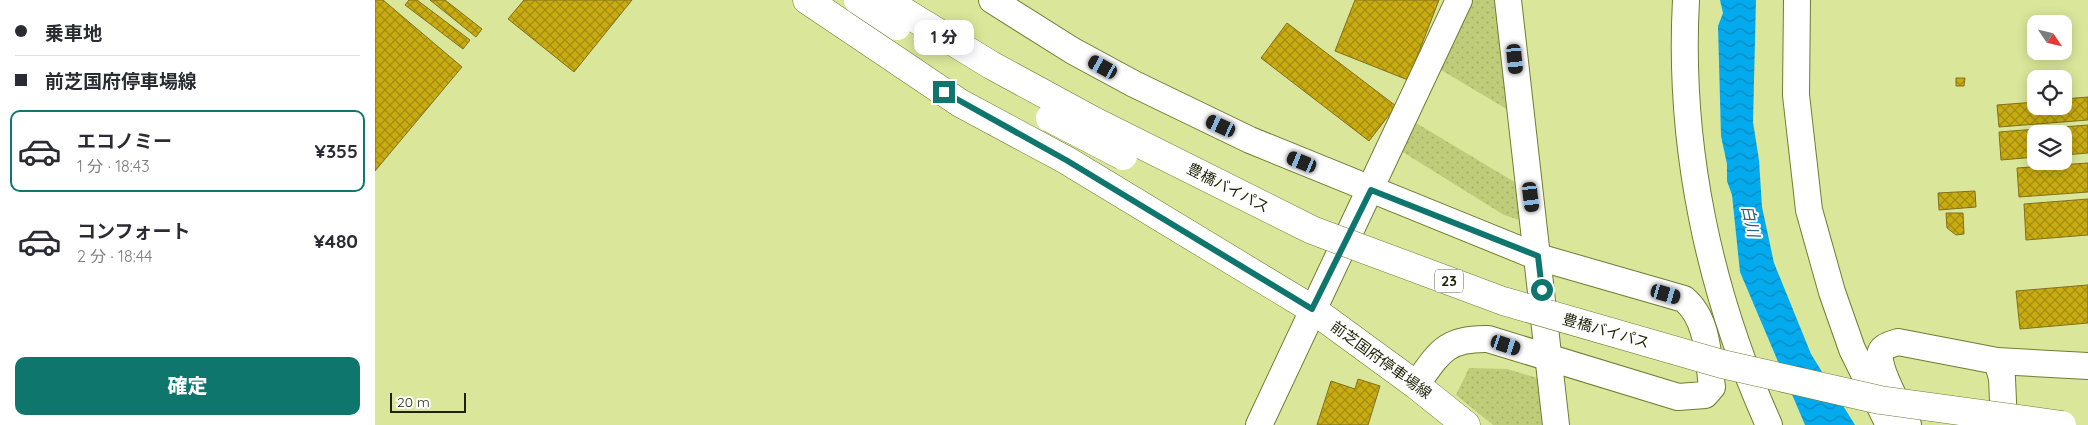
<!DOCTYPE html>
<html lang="ja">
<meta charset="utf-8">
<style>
:root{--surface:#fff;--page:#f7f7f7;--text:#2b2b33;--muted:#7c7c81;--line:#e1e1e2;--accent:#0f766e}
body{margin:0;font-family:Quicksand,"Noto Sans JP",sans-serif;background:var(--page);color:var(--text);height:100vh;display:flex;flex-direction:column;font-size:19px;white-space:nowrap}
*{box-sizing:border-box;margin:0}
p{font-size:16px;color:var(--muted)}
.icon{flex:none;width:28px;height:28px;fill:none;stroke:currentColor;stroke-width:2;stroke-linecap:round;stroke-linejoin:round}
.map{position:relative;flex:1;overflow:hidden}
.side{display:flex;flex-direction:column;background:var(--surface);width:375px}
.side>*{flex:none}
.banner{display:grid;align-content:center;height:110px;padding:0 15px;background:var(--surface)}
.needle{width:32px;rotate:125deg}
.fabs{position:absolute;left:1652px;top:15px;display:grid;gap:10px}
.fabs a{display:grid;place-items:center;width:45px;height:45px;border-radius:10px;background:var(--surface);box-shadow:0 2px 12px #0003;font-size:25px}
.scale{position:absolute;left:15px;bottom:12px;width:76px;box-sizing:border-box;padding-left:5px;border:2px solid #1e2203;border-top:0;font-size:14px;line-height:18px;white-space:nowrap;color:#1e2203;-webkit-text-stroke:4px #fff;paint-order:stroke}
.end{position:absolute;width:22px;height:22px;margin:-11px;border:6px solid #0f766e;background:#fff;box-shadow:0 0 0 2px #fff}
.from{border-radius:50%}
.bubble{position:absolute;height:35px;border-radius:10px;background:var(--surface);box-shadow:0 2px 12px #0003;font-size:16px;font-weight:800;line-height:35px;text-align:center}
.car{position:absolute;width:15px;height:30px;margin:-15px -8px;border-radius:6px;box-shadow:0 0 4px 1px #0007;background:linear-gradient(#222 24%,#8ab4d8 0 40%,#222 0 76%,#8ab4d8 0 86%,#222 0)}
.banner b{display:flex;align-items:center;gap:18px;height:48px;font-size:19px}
.banner b+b{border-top:1px solid var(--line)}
.banner i{width:12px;height:12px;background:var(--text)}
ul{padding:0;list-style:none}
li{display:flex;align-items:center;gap:15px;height:82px;margin:0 10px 8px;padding:0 5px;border:2px solid transparent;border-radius:10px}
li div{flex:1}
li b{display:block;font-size:19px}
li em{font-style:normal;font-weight:800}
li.current{border-color:var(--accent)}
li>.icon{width:45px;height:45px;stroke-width:1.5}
.cta{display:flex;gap:10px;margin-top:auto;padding:10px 15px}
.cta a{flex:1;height:58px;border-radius:10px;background:var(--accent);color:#fff;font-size:20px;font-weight:800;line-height:58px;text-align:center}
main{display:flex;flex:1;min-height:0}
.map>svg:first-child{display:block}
</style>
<main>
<section class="side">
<div class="banner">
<b><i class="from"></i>乗車地</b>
<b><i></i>前芝国府停車場線</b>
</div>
<ul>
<li class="current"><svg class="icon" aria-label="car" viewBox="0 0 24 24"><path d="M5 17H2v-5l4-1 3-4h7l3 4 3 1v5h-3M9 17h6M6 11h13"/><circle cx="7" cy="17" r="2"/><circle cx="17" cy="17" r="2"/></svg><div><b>エコノミー</b><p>1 分 · 18:43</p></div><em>¥355</em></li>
<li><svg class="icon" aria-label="car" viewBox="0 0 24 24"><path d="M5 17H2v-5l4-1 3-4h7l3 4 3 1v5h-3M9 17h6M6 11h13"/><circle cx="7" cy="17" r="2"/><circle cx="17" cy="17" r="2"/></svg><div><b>コンフォート</b><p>2 分 · 18:44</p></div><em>¥480</em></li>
</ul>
<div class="cta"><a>確定</a></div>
</section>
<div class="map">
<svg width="1713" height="425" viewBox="0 0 1713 425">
<defs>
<pattern id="grass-dots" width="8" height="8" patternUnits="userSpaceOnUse" patternTransform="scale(1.25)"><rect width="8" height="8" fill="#bfcd7a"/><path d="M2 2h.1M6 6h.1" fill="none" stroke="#a4b068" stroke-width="1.8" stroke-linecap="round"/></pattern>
<pattern id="water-waves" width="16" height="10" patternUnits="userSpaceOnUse" patternTransform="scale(1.25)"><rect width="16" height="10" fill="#04aaee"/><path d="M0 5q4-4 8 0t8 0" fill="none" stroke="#058abf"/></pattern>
<pattern id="building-cross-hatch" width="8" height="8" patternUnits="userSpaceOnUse" patternTransform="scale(1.25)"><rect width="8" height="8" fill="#c9ac12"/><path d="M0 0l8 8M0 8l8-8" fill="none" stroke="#a38c0f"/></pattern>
</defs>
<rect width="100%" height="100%" fill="#dae79a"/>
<g fill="url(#grass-dots)">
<path d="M1091,0H1126L1140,114L1061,67Z"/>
<path d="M1036,120L1148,187L1153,223L1129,215L1023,149Z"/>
<path d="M1094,368L1132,369L1169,380L1174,425H1118L1081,395Z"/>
</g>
<path fill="url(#water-waves)" d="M1345,0H1381L1378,122L1384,160L1387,207L1399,263L1436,354L1480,425H1430L1365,272L1357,195L1352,181V164L1346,136L1343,26L1348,13Z"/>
<g fill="url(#building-cross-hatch)" stroke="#81701e">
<path d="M0,0H8L87,67L0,171Z"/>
<path d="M34,0H42L95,40L88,49L30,5Z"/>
<path d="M55,0H70L107,29L101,37Z"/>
<path d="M149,0H257L199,72L133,19Z"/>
<path d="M980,0H1064L1033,80L960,51Z"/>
<path d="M912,23L1021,106L994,141L886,58Z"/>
<path d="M1581,78H1590L1589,86H1581Z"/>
<path d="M1713,97V120L1624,127L1622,105L1661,102V106H1689V99Z"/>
<path d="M1713,125V153L1689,155V134H1661V157L1626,160L1624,132Z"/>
<path d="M1713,163V192L1644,197L1642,168Z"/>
<path d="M1600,191L1601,207L1564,210L1563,193Z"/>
<path d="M1713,199V235L1651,240L1649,204Z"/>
<path d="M1571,213H1588L1589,234L1581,235L1572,228Z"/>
<path d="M1713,285V323L1645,329L1641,291Z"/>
<path d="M983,379L1005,386L993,425H942L956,381L980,389Z"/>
</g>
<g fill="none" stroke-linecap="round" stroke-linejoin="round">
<g stroke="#717c31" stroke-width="28">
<g id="street">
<path d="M617,0L698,51L759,84L875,140L1163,257L1309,299C1334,320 1333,358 1337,387L1330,395L1303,397L1113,339C1070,338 1064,353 1041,385"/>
<path d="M1133,0L1181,425"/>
<path d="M1311,0C1303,146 1334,292 1394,425"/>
<path d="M1422,0L1421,95L1434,210L1457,292L1477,349L1514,425"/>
<path d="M1622,361L1627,378L1629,425"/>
<path d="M884,425L1084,0"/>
<path d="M1533,425C1526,410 1503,371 1505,355C1506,346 1515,345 1523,342L1622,361L1713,366"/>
</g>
</g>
<g stroke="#717c31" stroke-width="29">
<path id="secondary" d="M432,0L585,103L691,160L937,309L1041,385L1091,425"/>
</g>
<use href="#street" stroke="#fff" stroke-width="26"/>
<use href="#secondary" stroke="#fff" stroke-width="28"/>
<g stroke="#717c31" stroke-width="29" stroke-linecap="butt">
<g id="highway-bridge">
<path d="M483,0L522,26"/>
<path d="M510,0L616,65L719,121L937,230L1128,301L1347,364L1505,400L1687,425"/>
<path d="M675,118L748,156"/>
</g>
</g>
<use href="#highway-bridge" stroke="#fff" stroke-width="28"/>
</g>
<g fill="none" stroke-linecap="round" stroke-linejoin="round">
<path stroke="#0f766e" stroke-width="6" d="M569,92L691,160L937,309L996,190L1163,256L1167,290"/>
</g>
<g text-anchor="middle" stroke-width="4" stroke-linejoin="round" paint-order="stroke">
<rect fill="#fff" stroke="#62644f" stroke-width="1" x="1060" y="269.5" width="28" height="23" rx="4"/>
<g font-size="14" font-weight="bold" fill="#1e2203">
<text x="1074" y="286">23</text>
</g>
<g font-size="15" fill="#1e2203" stroke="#fff">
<text transform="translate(853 188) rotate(27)" y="5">豊橋バイパス</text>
<text transform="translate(1231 331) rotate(16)" y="5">豊橋バイパス</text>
<text transform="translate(1006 360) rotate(36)" y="5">前芝国府停車場線</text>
</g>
<g font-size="16" font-style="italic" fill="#285b78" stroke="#fff">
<text transform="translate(1376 221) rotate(78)" y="6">白川</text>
</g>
</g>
</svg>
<div class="fabs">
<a><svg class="needle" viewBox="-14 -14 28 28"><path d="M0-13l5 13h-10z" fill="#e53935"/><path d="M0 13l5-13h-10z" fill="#7c7c81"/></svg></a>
<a><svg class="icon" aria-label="locate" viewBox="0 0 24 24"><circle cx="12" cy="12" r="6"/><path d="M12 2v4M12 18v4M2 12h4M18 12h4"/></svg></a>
<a><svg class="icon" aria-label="layers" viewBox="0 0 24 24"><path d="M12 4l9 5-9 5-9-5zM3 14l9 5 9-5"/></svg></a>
</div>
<div class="scale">20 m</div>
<i class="end from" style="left:1167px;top:290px"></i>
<i class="end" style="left:569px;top:92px"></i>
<div class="bubble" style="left:539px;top:20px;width:60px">1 分</div>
<i class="car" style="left:1140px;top:59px;rotate:174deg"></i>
<i class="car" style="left:728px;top:67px;rotate:299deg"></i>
<i class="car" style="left:846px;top:126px;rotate:295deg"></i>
<i class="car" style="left:927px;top:162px;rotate:292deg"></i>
<i class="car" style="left:1156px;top:197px;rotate:173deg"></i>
<i class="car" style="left:1291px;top:294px;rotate:106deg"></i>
<i class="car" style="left:1131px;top:345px;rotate:108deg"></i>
</div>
</main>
